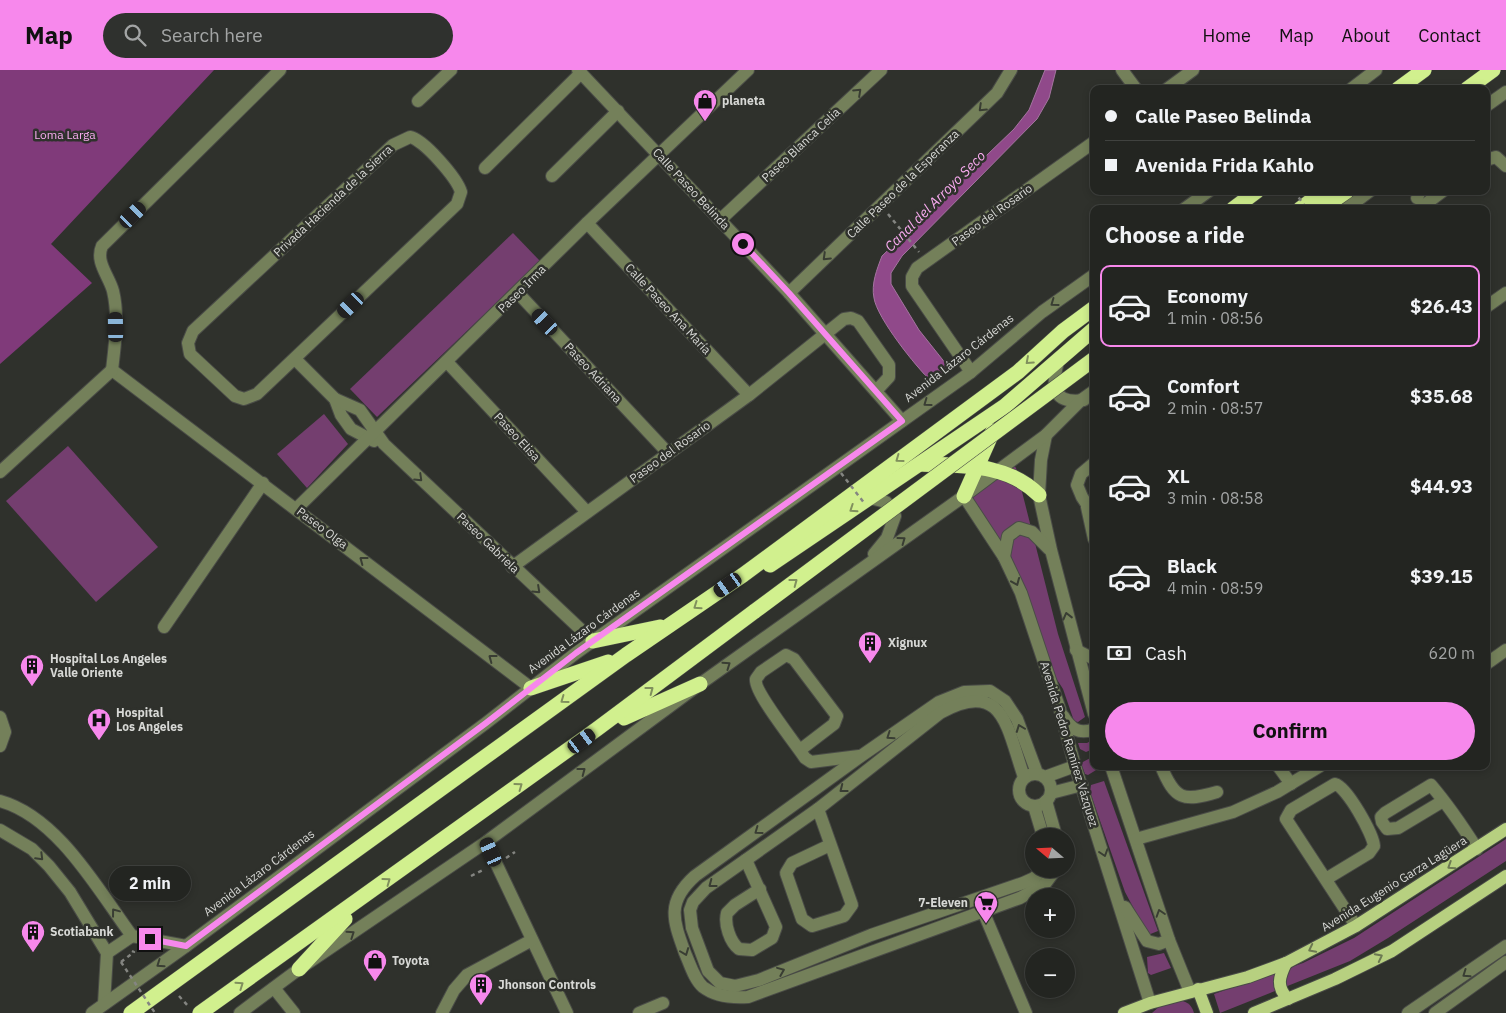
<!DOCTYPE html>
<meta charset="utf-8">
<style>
:root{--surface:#232521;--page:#2f312e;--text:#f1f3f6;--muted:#a3a5a5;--line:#40423f;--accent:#f788ec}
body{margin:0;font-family:"IBM Plex Sans",sans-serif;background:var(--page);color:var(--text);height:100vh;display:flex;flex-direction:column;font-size:19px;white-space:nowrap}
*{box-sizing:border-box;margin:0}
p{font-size:16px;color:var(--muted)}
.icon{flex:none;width:28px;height:28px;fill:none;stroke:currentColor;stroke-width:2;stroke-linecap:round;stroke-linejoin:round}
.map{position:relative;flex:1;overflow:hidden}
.sheet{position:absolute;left:1090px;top:135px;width:400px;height:565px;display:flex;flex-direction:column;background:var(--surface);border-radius:10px;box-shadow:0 2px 8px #0003,0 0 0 1px var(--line)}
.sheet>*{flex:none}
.top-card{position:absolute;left:1090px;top:15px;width:400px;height:110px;border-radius:10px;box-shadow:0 2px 8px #0003,0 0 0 1px var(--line);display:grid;align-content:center;height:110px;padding:0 15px;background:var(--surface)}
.needle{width:32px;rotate:289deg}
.tools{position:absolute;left:1025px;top:758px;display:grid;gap:10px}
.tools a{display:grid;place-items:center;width:50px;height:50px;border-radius:50%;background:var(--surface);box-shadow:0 2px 8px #0003,0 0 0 1px var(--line);font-size:25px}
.end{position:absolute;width:22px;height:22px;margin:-11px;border:6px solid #f788ec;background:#111;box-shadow:0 0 0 2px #111}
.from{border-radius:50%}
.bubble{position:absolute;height:35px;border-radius:18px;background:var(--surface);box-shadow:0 2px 8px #0003,0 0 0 1px var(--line);font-size:16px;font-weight:700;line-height:35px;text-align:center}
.car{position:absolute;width:15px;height:30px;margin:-15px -8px;border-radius:6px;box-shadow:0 0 4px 1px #0007;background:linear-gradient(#222 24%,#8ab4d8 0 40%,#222 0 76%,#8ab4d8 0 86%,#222 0)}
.top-card b{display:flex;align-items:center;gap:18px;height:48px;font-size:19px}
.top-card b+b{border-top:1px solid var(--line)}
.top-card i{width:12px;height:12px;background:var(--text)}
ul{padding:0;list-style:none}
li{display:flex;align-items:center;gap:15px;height:82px;margin:0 10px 8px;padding:0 5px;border:2px solid transparent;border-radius:10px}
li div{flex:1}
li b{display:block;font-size:19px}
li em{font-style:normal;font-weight:700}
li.active{border-color:var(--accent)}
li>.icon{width:45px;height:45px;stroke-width:1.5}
h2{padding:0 15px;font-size:22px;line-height:60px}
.pay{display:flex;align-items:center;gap:12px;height:55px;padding:0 15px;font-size:19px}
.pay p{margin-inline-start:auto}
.action{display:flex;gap:10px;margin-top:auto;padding:10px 15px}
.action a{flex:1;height:58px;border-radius:30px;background:var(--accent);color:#111;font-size:20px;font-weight:700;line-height:58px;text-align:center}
header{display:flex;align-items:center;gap:30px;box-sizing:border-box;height:70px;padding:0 25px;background:var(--accent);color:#111}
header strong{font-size:24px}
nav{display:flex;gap:28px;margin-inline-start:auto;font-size:18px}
.search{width:350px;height:45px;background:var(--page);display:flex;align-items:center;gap:12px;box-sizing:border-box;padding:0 18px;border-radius:28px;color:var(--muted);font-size:19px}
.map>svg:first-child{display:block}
</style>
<header>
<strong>Map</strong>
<div class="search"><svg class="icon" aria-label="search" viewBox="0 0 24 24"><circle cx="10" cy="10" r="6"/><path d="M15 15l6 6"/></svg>Search here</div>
<nav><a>Home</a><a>Map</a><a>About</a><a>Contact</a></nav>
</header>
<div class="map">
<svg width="1506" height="943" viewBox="0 0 1506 943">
<rect width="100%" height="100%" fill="#2f312c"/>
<g fill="#743e6f">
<path d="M513,163L540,191L377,347L350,319Z"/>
<path d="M324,344L348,374L307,418L277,384Z"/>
<path d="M68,376L158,477L96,532L6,431Z"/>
<path d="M1013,394L1016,398L1058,564L1085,647L1078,652L1074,651L1063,619L1047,594L1042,576L969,430L970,422Z"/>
<path d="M1094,669L1093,679L1086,682L1080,679L1078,673H1087Z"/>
<path d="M1094,686V696L1101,697L1088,705L1085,704L1081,693Z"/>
<path d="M1104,711L1158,861L1148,865L1125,822L1090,722L1091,715Z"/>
<path d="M1506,769V791L1388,868L1350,891L1220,943L1214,924L1303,893L1354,868Z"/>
<path d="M1164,883L1171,898L1151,905L1148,903L1147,887Z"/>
<path d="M1176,930C1186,931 1191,933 1194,943H1152L1161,935Z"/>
</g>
<path fill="#803a7a" d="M0,0H214L51,174L92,213L0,294Z"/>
<path fill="#90498a" stroke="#a574a0" d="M1045,0H1056L1049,28L1037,49L902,186L891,203V214L919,260L950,299L931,311C916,297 877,248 874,228C871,214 877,199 882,186L1014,59L1029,40Z"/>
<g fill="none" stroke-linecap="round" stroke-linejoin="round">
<g stroke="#4a4c47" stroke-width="14">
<g id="minor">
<path d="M578,0L789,223L902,351"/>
<path d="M1122,0L1136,19"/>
<path d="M1167,19L1193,0"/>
<path d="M1351,19L1376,0"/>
<path d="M418,31L451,0"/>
<path d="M1486,36L1506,22"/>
<path d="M410,67C423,69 457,108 461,122L457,134L257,324L244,329L235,326L190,284L188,273L193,261L393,75Z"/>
<path d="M1486,90L1496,87L1506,96"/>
<path d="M485,98L581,3"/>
<path d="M552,106L618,41"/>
<path d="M1417,128L1420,121"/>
<path d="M1184,139L1209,121"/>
<path d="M1346,139L1370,121"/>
<path d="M1419,139L1443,121"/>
<path d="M720,150L881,0"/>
<path d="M587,153L749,325"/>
<path d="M518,223L668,383"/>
<path d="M789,223L997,23L1011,0"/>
<path d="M1486,237L1506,223"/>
<path d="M1059,288C1052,312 1049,335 1084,330"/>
<path d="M295,289L335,329L341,345L351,359L374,371"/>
<path d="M447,292L587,442"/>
<path d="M112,300L531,618"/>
<path d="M112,300C115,274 119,246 113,221C109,206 95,192 102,176L280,0"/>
<path d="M971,302L912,216V207L917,198L1094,72"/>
<path d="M335,329L360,340L384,374L593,571"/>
<path d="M1046,365L1041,390L1039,425L1051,480L1094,644"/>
<path d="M1094,393L1081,404L1077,415L1082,427L1094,445"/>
<path d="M0,402L112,300"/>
<path d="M964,426L1004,487L1021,523L1060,640L1075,696L1150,933"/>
<path d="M870,428L886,432L895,446L887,468L874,484"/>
<path d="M1087,437L1094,469"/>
<path d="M296,439L587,153L748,0"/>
<path d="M1004,487L1008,466L1019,458L1032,462L1049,479"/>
<path d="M512,497L749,325L844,249L851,248L858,251L889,295V307L876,321"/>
<path d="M164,557L263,413"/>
<path d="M1076,580L1094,589"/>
<path d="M1486,594L1506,580"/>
<path d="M1063,646C1071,659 1079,665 1094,659"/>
<path d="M0,647L5,662L0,676"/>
<path d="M800,680L834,654L837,646L794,589L786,585L761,602L756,609C753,621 796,674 805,688L811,692L859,686"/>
<path d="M1111,696L1169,870L1190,922"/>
<path d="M1161,696C1175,730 1183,732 1217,722"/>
<path d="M1278,696L1291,714"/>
<path d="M1037,703L1017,649L1005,631L990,621L964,622L939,632L861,686L695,806C666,832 673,850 685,883C690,894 694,909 703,917C716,927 733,928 748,927L1020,828L1045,814L1056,799"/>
<circle cx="1035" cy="720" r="16"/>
<path d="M1024,707C1007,659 1004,607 940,643L818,739L706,818L693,832L690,840L692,858L708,901L720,913L735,916L759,910L871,865L1023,813L1034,808L1043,799"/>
<path d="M1045,707L1075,696"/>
<path d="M1051,723L1082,715"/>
<path d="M0,731C58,747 98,820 132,866L186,876"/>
<path d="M1046,731L1056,766"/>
<path d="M1443,731L1398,758L1387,759L1382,752L1381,747L1385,743L1431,715C1448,735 1463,757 1477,779"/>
<path d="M1034,736L1043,766"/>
<path d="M818,739L852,835L844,846L812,856L802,849L786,803L792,793L830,775"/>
<path d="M0,760L32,779L49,796L70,822L107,883L104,934"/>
<path d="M1136,769L1233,742L1277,722L1320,696"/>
<path d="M486,772L567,943"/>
<path d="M746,790L776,857L772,868L752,880L739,879C730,872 724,854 727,843L735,835L760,819"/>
<path d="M1326,809L1369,783L1374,776C1373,764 1347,717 1335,714L1291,740L1286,749L1356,856"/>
<path d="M1125,837L1147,871L1159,874L1169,870"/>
<path d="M983,841L1026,943"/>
<path d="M107,883L132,866"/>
<path d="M274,918L294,943"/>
<path d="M92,943L186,876L486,653L576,583L971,302L1042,242L1094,205"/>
<path d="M240,943L299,899L486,772L700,614L964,426L1046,365L1080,331L1094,321"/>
<path d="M442,943L454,920L467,905L532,870"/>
<path d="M639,943L663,933"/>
<path d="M1408,943L1506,876"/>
<path d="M1435,943L1506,892"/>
</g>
</g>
<g stroke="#4a4c47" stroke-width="14">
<g id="major">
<path d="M1286,893C1279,907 1276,917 1288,929"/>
<path d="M1198,919L1207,943"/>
<path d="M1124,943L1150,933L1248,907L1286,893L1356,856L1506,759"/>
<path d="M1254,943L1335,909L1392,881L1506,806"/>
</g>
</g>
<g stroke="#4a4c47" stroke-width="16">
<g id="highway">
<path d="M1398,19L1424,0"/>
<path d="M1467,19L1493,0"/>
<path d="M1233,139L1257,121"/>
<path d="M1300,139L1324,121"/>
<path d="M1321,139L1347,121"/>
<path d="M921,394C963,396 1007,393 1039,425"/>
<path d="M964,426L993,361"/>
<path d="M770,495L1005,336L1094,259"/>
<path d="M593,571L660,557"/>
<path d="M531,618L608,592"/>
<path d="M624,648L700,614"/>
<path d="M299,899L345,849"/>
<path d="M131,943L626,585L743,505L1018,302L1063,261L1094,238"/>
<path d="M200,943L597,659L755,541"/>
</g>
</g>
<g stroke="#848581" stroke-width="2.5" stroke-dasharray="4 4" stroke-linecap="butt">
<path d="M888,144L919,182"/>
<path d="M506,788L515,782"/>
<path d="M471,806L485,799"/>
<path d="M121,892L134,882L132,881"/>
<path d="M179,926L188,936"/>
</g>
<use href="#minor" stroke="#74805a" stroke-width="12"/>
<use href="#major" stroke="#b7d080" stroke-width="12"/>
<use href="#highway" stroke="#d1f08e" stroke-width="15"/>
<g stroke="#4a4c47" stroke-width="16" stroke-linecap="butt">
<path id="highway-bridge" d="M755,541L1094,289"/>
</g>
<g stroke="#848581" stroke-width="2.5" stroke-dasharray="4 4" stroke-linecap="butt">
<path d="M1294,121L1307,139"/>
<path d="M841,403L865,434"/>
<path d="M121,892L155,943"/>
</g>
<use href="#highway-bridge" stroke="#d1f08e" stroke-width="15"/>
</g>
<defs><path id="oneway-chevron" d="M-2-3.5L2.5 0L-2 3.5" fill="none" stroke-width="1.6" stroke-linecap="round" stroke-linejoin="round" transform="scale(1.25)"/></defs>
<g stroke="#393d33">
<use href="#oneway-chevron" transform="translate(858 22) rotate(-43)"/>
<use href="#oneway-chevron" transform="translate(982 38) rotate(136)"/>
<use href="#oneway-chevron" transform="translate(826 187) rotate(136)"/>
<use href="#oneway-chevron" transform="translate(1054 233) rotate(144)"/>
<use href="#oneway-chevron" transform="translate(927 333) rotate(144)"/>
<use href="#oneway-chevron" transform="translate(419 408) rotate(44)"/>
<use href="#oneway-chevron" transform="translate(902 470) rotate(-36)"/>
<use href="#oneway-chevron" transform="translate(363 490) rotate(-143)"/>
<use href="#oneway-chevron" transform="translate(1016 512) rotate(67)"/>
<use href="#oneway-chevron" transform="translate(537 520) rotate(43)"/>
<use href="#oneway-chevron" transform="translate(1067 546) rotate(-104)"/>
<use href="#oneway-chevron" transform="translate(492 588) rotate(-143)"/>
<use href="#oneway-chevron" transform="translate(727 595) rotate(-35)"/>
<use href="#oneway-chevron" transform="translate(1020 658) rotate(-111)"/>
<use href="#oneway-chevron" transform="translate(890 666) rotate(146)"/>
<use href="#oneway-chevron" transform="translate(582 701) rotate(-37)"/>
<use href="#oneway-chevron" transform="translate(843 719) rotate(142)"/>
<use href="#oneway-chevron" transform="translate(758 761) rotate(144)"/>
<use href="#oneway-chevron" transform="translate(1104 783) rotate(72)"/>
<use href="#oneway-chevron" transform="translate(40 787) rotate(45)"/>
<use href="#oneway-chevron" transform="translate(712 814) rotate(143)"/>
<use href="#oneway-chevron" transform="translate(115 842) rotate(-127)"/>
<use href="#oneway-chevron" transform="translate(1160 843) rotate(-108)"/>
<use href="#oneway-chevron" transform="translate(351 864) rotate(-34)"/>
<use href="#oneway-chevron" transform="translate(685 882) rotate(69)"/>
<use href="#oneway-chevron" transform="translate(160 894) rotate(145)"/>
<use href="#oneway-chevron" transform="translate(781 901) rotate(-22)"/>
<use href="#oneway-chevron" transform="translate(1466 904) rotate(145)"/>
</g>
<g stroke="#80905d">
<use href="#oneway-chevron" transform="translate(1029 291) rotate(138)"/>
<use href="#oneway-chevron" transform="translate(899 389) rotate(144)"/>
<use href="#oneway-chevron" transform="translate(853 439) rotate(146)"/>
<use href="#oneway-chevron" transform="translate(794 512) rotate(-37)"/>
<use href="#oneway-chevron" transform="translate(697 536) rotate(145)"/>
<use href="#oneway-chevron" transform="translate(650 620) rotate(-37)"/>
<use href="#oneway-chevron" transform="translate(564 630) rotate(144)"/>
<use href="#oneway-chevron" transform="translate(519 716) rotate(-36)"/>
<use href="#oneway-chevron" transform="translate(387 811) rotate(-36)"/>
<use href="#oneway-chevron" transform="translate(240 915) rotate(-35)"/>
</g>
<g stroke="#6c7952">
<use href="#oneway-chevron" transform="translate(1451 796) rotate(147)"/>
<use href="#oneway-chevron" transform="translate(1312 879) rotate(153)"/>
<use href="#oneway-chevron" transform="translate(1379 887) rotate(-27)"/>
</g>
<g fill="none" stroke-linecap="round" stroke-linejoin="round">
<path stroke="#f788ec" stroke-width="6" d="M150,869L186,876L486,653L576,583L902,351L789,223L743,174"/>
</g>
<defs>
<g id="shop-pin" transform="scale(1.25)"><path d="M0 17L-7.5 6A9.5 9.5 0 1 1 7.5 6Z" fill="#f788ec" stroke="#2f312c"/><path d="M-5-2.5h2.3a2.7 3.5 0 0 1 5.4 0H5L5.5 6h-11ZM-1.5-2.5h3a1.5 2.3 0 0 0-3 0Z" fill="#111"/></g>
<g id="building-pin" transform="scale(1.25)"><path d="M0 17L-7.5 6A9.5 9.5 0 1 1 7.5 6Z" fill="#f788ec" stroke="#2f312c"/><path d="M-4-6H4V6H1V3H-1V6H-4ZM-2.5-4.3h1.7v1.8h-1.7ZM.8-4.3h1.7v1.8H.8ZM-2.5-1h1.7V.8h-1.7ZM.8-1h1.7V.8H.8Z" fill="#111"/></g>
<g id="hospital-pin" transform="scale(1.25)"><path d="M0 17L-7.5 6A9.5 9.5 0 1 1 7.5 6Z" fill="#f788ec" stroke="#2f312c"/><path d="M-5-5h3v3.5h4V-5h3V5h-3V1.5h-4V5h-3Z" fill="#111"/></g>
<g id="supermarket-pin" transform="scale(1.25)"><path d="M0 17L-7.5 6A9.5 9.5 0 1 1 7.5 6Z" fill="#f788ec" stroke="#2f312c"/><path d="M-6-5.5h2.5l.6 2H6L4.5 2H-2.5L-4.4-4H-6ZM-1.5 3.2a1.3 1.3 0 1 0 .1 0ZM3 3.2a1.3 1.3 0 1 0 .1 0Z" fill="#111"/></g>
</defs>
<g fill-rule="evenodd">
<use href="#shop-pin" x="705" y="31"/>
<use href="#building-pin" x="870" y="573"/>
<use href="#building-pin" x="32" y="596"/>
<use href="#hospital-pin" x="99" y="650"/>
<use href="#supermarket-pin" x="986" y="833"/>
<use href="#building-pin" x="33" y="862"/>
<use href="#shop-pin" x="375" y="891"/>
<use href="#building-pin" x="481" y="915"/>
</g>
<g text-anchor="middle" stroke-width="5" stroke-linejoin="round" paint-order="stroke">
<g font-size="12" font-weight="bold" fill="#d7d8d5" stroke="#2f312c" text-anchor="start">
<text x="722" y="35">planeta</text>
<text x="888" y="577">Xignux</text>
<text x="50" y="593">Hospital Los Angeles<tspan x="50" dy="14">Valle Oriente</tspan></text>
<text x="116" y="647">Hospital<tspan x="116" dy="14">Los Angeles</tspan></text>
<text x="968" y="837" text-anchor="end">7-Eleven</text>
<text x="50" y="866">Scotiabank</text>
<text x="392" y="895">Toyota</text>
<text x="498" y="919">Jhonson Controls</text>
</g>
<g font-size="12" fill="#f9abf0" stroke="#2f312c">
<text x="65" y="69">Loma Larga</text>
</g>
<g font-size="12" fill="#d7d8d5" stroke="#2f312c">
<text transform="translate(801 75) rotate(-43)" y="4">Paseo Blanca Celia</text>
<text transform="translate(903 114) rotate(-44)" y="4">Calle Paseo de la Esperanza</text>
<text transform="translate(691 119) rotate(47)" y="4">Calle Paseo Belinda</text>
<text transform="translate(333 131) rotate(-43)" y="4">Privada Hacienda de la Sierra</text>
<text transform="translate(992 145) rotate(-36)" y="4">Paseo del Rosario</text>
<text transform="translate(522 219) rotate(-45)" y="4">Paseo Irma</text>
<text transform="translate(668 239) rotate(47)" y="4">Calle Paseo Ana María</text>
<text transform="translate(959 288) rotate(-38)" y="4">Avenida Lázaro Cárdenas</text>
<text transform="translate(593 303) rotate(47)" y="4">Paseo Adriana</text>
<text transform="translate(517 367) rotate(47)" y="4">Paseo Elisa</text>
<text transform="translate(670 382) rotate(-36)" y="4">Paseo del Rosario</text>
<text transform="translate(322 458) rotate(37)" y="4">Paseo Olga</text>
<text transform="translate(488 473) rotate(44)" y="4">Paseo Gabriela</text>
<text transform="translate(584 561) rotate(-36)" y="4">Avenida Lázaro Cárdenas</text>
<text transform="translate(1069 674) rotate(73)" y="4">Avenida Pedro Ramírez Vázquez</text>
<text transform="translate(259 803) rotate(-37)" y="4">Avenida Lázaro Cárdenas</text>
<text transform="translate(1394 814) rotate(-32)" y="4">Avenida Eugenio Garza Lagüera</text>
</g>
<g font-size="14" font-style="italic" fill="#f9abf0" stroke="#2f312c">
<text transform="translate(935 131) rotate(-45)" y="5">Canal del Arroyo Seco</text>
</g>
</g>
</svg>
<div class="tools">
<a><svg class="needle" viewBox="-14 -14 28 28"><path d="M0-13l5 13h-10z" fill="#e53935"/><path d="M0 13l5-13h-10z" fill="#a3a5a5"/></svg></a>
<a>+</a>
<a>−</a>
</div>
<i class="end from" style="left:743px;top:174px"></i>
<i class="end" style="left:150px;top:869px"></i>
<div class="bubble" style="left:109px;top:796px;width:82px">2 min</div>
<i class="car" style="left:133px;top:145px;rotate:46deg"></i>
<i class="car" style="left:351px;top:235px;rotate:226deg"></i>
<i class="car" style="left:545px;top:252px;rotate:317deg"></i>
<i class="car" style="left:116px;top:257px;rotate:359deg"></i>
<i class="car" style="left:728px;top:515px;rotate:235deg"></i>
<i class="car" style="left:582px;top:671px;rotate:54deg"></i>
<i class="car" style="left:491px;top:782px;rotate:336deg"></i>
<div class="top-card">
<b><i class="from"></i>Calle Paseo Belinda</b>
<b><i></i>Avenida Frida Kahlo</b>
</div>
<section class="sheet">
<h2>Choose a ride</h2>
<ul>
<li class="active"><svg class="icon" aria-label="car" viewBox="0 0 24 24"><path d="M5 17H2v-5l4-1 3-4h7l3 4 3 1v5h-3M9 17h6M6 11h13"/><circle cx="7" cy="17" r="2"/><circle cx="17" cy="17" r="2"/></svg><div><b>Economy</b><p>1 min · 08:56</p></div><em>$26.43</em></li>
<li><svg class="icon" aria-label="car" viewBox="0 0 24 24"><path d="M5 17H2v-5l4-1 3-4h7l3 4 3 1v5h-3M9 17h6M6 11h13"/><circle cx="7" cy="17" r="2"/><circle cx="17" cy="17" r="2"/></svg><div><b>Comfort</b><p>2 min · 08:57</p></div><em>$35.68</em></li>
<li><svg class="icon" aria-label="car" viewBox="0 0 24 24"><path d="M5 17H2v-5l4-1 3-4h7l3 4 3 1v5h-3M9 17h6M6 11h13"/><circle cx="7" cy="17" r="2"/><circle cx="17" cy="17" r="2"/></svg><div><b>XL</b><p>3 min · 08:58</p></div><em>$44.93</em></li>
<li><svg class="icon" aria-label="car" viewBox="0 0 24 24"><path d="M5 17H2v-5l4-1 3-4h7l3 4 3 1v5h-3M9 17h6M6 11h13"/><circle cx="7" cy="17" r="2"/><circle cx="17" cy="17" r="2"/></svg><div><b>Black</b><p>4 min · 08:59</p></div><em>$39.15</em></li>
</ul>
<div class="pay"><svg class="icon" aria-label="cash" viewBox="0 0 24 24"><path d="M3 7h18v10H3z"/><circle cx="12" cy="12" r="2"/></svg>Cash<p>620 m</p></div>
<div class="action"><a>Confirm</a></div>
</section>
</div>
